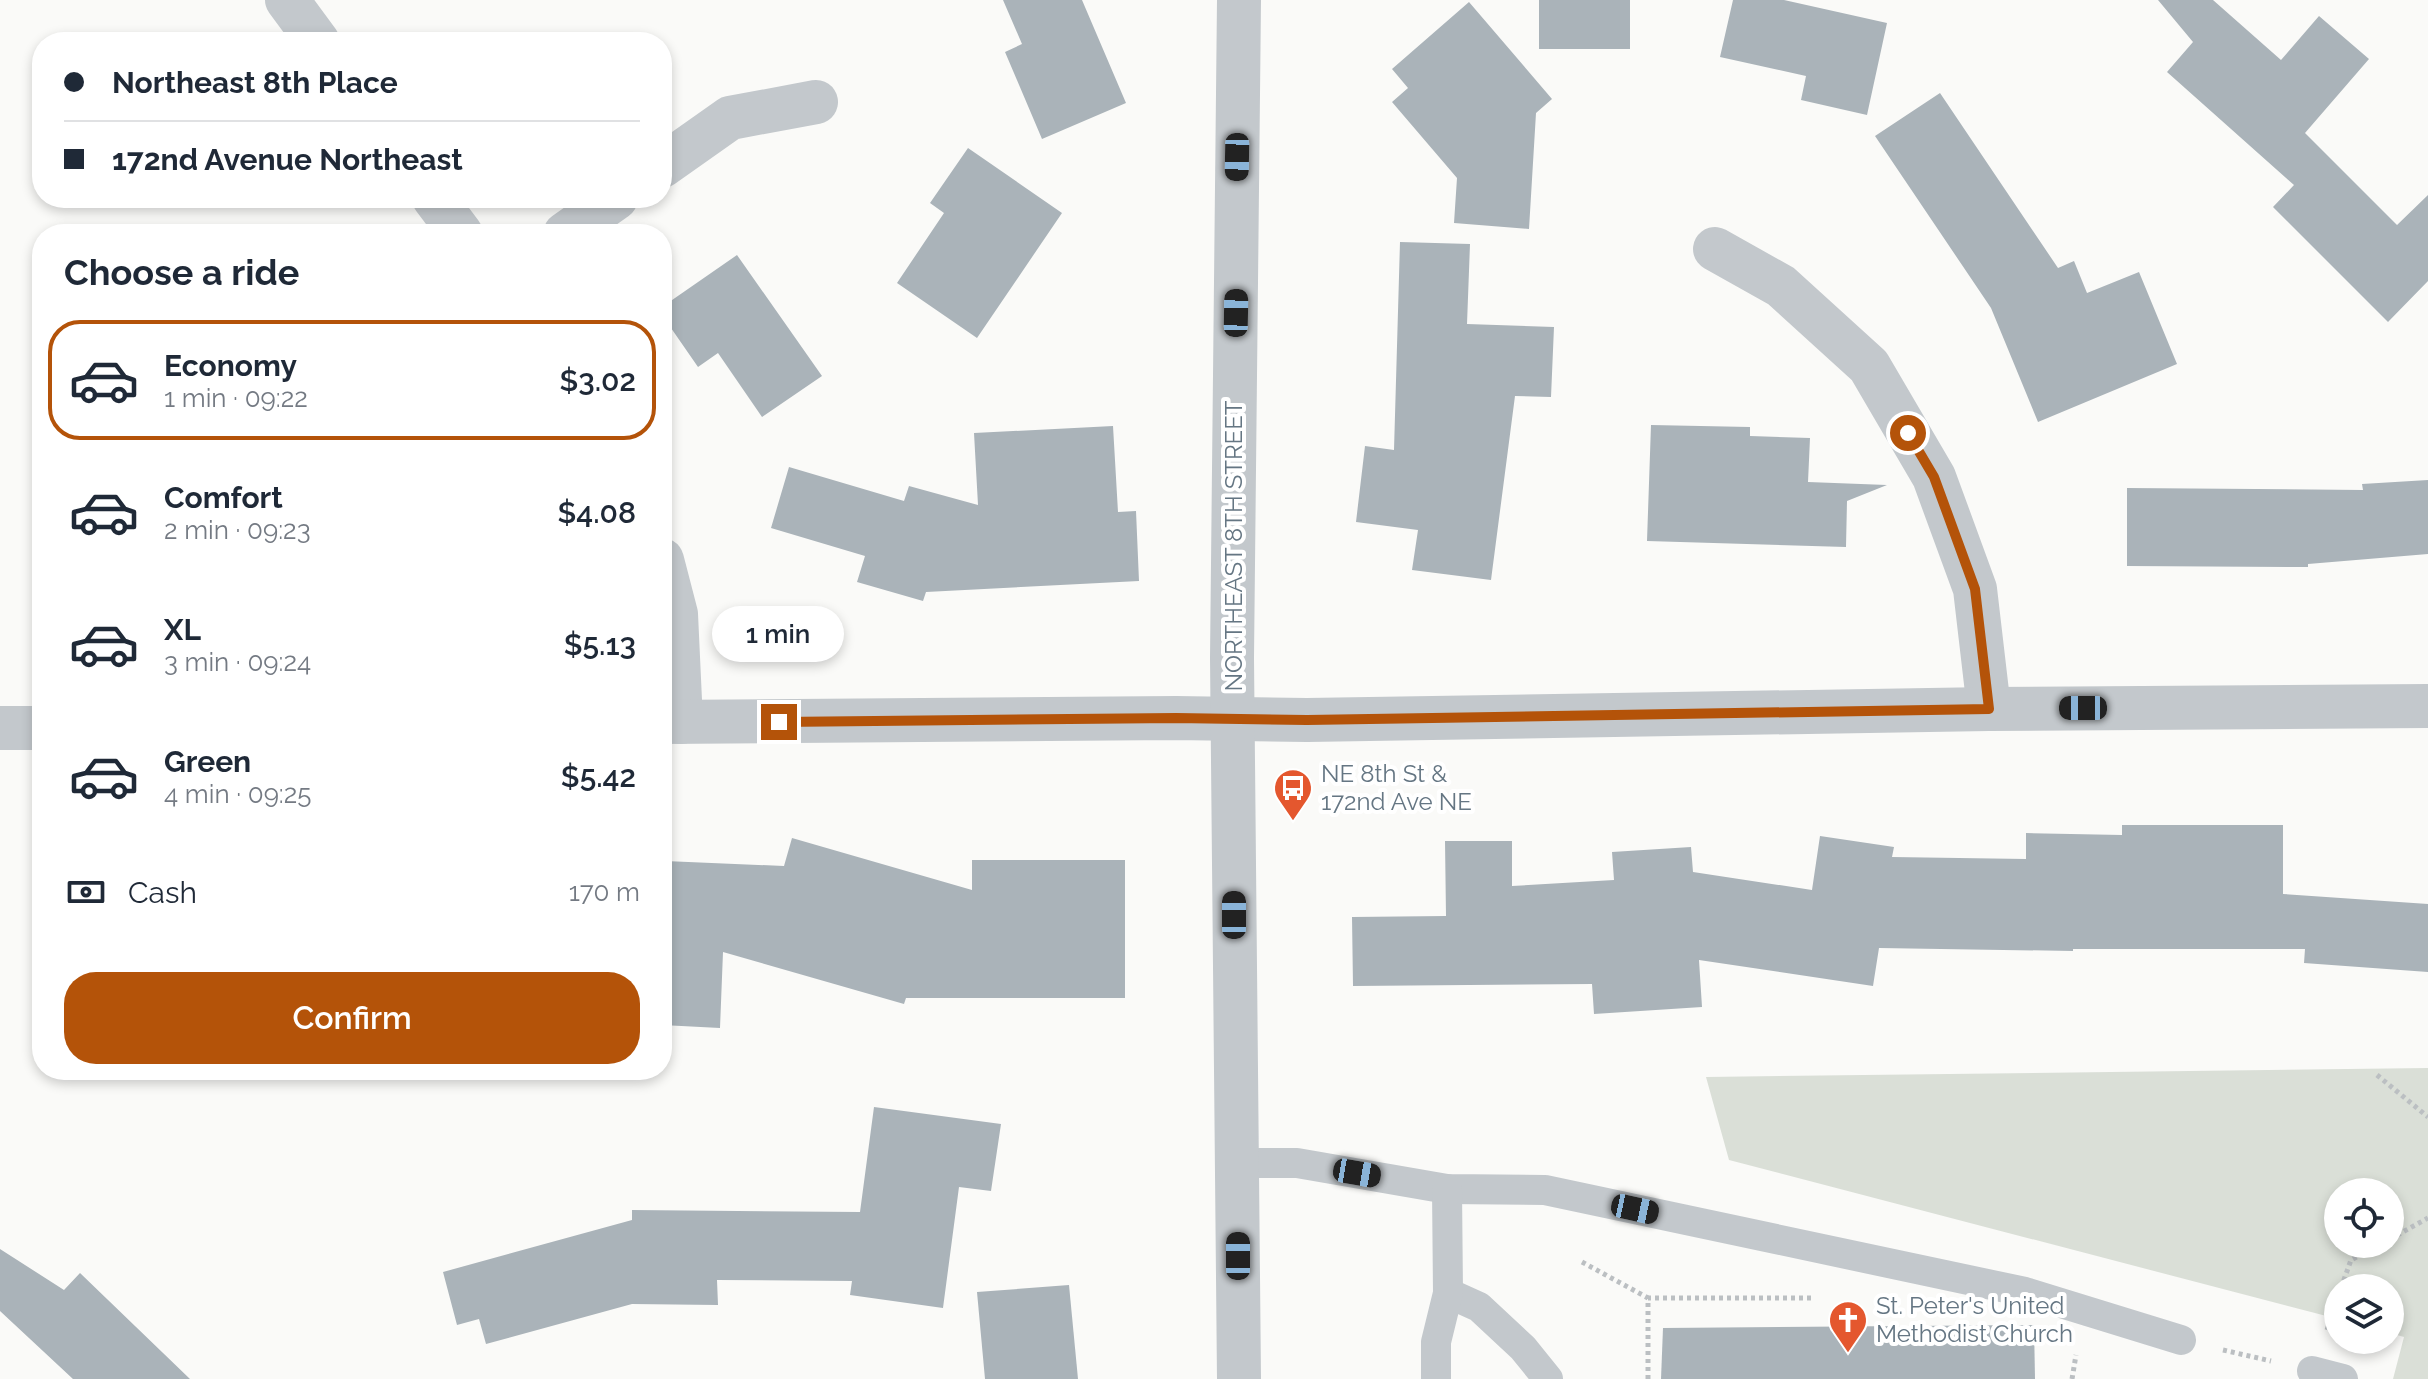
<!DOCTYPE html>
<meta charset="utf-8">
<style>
:root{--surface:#fff;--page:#f6f6f7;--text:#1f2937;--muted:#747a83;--line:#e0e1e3;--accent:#b45309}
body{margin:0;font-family:Raleway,sans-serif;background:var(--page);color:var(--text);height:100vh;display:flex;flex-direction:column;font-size:30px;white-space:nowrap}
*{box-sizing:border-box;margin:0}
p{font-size:26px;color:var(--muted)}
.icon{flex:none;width:44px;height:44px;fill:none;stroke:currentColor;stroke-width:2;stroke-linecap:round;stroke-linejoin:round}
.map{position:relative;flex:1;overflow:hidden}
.side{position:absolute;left:32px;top:224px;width:640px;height:856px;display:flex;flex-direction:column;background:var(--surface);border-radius:32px;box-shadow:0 4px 12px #0003}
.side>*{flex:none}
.hud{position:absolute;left:32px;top:32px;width:640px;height:176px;border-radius:32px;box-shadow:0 4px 12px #0003;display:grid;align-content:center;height:176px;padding:0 32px;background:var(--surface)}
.controls{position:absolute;left:2324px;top:1178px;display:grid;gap:16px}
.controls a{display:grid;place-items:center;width:80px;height:80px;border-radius:50%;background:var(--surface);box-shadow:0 4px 12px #0003;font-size:40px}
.end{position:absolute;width:36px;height:36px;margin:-18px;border:10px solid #b45309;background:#fff;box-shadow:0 0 0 4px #fff}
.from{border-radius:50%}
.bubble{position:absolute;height:56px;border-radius:28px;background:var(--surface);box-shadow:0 4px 12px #0003;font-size:26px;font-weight:600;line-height:56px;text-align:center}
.car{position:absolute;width:24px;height:48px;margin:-24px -12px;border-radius:10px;box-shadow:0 0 6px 2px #0007;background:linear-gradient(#222 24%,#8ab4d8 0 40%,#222 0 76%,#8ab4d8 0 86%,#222 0)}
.hud b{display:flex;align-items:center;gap:28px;height:76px;font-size:30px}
.hud b+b{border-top:2px solid var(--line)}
.hud i{width:20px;height:20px;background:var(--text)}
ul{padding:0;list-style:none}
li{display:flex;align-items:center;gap:24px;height:120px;margin:0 16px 12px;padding:0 16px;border:4px solid transparent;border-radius:32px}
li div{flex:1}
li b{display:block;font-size:30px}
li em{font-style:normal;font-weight:600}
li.current{border-color:var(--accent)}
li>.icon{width:72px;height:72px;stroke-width:1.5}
h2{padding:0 32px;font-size:36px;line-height:96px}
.pay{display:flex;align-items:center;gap:20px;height:88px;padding:0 32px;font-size:30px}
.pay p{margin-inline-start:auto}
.cta{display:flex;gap:16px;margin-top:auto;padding:16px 32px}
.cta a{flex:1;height:92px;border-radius:32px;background:var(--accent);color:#fff;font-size:32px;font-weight:600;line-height:92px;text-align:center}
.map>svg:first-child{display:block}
</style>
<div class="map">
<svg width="2428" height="1379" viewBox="0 0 2428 1379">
<rect width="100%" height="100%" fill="#fafaf8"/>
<path fill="#dadfd7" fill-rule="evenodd" d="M2428,1068V1379H2393L2404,1337L2390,1333V1288H2338V1319L1729,1160L1706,1077ZM2338,1192H2390V1244H2338Z"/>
<g fill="#aab3b9">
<path d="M1003,0H1082L1126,103L1042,139L1005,52L1022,44Z"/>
<rect x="1539" y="0" width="91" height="49"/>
<path d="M1733,0H1784L1887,23L1867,115L1801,100L1806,76L1720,57Z"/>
<path d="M2158,0H2213L2281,60L2319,16L2369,59L2305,133L2397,225L2428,195V281L2388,322L2273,207L2294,185L2167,72L2193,42Z"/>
<path d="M1469,2L1552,99L1536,113L1529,229L1454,223L1457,178L1392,102L1408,88L1392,69Z"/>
<path d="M1940,93L2058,268L2074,261L2087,293L2139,272L2177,364L2038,422L1991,308L1875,136Z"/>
<path d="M968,148L1062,213L977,338L897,283L944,213L930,203Z"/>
<path d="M1400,242L1470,244L1467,324L1554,327L1551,397L1515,396L1491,580L1412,570L1418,530L1356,522L1365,446L1394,450Z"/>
<path d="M737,255L822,376L762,417L718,353L698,367L662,315V307Z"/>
<path d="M1651,425L1750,427V436L1810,438L1808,482L1887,485L1847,501L1846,547L1647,541Z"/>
<path d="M1113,426L1118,512L1136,511L1139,581L926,592L923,601L857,582L865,556L771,528L789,467L904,501L909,486L978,505L974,433Z"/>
<path d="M2428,480V554L2308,564V567L2127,566V488L2363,490L2362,484Z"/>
<path d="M2122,825H2283V894L2428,904V972L2304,963L2305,949H2073V951L1879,948L1873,986L1699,960L1702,1007L1594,1014L1592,984L1353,986L1352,917L1446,916L1445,841H1512V886L1614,880L1612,852L1691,847L1693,872L1812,890L1820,836L1894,847L1892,857L2026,859V833L2122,835Z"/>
<path d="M792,838L972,890V860H1125V998H906L904,1004L723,952L720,1028L662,1025L665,861L784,866Z"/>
<path d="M874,1107L1001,1124L991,1191L959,1187L943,1308L850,1295L852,1281L717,1280L718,1305L632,1304L486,1344L479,1319L457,1325L443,1272L632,1220V1210L860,1212Z"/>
<path d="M0,1249L64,1290L80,1273L190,1379H73L0,1311Z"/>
<path d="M1069,1285L1078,1379H985L977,1292Z"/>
<path d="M2034,1325L2035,1379H1661L1663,1328Z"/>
</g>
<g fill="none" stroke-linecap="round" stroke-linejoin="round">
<g stroke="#bbbfc2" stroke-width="5" stroke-dasharray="4 4" stroke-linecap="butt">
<path d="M2377,1075L2428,1117"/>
<path d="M2390,1239L2428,1218"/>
<path d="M1582,1262L1648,1298"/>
<path d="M2341,1288L2351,1260L2381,1244"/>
<path d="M2327,1330L2338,1297"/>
<path d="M2223,1350L2271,1361"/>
<path d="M1648,1379V1298H1811"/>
<path d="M2072,1379L2076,1355"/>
</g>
<g stroke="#c3c8cc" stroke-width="30">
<path d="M1237,1163H1297L1447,1189L1545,1190L2025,1292L2181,1340"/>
<path d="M1448,1293L1479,1307L1523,1348L1548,1379"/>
<path d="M2312,1371L2343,1379"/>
<path d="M1436,1379V1342L1448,1293L1447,1189"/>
</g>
<g stroke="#c3c8cc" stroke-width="44">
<path d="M287,0L318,42"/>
<path d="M662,166L730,118L816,102"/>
<path d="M434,198L461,234"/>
<path d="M565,234L616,198"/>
<path d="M1715,249L1781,286L1869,366L1934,477L1975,589L1989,709"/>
<path d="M662,560L676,614L681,722"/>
<path d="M662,722L1176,718L1307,720L1989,709L2428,706"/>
<path d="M0,728H42"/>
</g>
<path stroke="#c3c8cc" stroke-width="44" d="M1239,0L1232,658L1239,1379"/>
</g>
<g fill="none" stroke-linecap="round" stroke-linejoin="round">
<path stroke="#b45309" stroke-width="10" d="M779,722L1176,718L1307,720L1989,709L1975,589L1934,477L1908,433"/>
</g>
<defs>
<g id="bus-pin" transform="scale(2)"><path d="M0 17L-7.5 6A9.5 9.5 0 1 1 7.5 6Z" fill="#e4572e" stroke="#fff"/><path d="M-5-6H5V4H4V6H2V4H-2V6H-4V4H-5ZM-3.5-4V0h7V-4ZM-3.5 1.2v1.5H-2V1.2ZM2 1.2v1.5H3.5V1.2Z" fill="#fff"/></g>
<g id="church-pin" transform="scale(2)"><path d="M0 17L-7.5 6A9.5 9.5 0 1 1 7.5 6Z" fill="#e4572e" stroke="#fff"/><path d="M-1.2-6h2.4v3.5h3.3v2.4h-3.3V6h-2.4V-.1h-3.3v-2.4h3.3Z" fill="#fff"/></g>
</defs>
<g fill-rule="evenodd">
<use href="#bus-pin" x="1293" y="788"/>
<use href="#church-pin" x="1848" y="1320"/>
</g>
<g text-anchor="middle" stroke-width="8" stroke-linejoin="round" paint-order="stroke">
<g font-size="24" fill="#657683" stroke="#fff">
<text transform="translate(1234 546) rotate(-90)" y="8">NORTHEAST 8TH STREET</text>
</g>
<g font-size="24" fill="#657683" stroke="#fff" text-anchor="start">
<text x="1321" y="782">NE 8th St &amp;<tspan x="1321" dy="28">172nd Ave NE</tspan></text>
<text x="1876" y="1314">St. Peter's United<tspan x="1876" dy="28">Methodist Church</tspan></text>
</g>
</g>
</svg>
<div class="controls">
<a><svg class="icon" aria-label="locate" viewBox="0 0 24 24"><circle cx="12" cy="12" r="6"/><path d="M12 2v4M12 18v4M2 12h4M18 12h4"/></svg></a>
<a><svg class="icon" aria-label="layers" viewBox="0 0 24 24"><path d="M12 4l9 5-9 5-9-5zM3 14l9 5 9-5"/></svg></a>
</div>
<i class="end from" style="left:1908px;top:433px"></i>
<i class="end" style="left:779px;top:722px"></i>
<div class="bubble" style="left:712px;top:606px;width:132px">1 min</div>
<i class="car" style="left:1237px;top:157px;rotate:181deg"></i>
<i class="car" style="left:1236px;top:313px;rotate:1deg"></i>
<i class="car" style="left:2083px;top:708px;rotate:270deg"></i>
<i class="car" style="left:1234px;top:915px;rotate:0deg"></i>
<i class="car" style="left:1357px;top:1173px;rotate:100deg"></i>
<i class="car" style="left:1635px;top:1209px;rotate:102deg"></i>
<i class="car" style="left:1238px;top:1256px;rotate:0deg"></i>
<div class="hud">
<b><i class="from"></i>Northeast 8th Place</b>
<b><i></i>172nd Avenue Northeast</b>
</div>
<section class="side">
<h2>Choose a ride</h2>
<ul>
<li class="current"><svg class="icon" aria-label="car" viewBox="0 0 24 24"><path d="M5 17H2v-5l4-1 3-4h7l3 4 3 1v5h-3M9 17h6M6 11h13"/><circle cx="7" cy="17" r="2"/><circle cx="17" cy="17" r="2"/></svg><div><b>Economy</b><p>1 min · 09:22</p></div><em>$3.02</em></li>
<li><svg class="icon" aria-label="car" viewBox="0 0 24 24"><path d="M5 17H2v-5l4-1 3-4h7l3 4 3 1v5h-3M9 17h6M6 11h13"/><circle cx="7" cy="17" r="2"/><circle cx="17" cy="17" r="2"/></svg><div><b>Comfort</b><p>2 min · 09:23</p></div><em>$4.08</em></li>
<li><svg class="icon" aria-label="car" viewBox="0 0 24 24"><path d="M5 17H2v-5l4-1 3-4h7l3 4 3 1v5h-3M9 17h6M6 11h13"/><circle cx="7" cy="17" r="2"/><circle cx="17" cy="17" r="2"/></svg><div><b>XL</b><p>3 min · 09:24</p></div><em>$5.13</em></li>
<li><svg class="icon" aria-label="car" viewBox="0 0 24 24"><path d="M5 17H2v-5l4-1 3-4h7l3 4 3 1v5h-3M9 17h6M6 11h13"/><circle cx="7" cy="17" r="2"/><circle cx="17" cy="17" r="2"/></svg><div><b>Green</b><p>4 min · 09:25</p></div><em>$5.42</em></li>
</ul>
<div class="pay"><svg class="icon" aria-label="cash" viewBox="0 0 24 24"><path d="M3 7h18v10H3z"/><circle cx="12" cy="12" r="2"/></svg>Cash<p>170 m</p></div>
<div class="cta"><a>Confirm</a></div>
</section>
</div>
